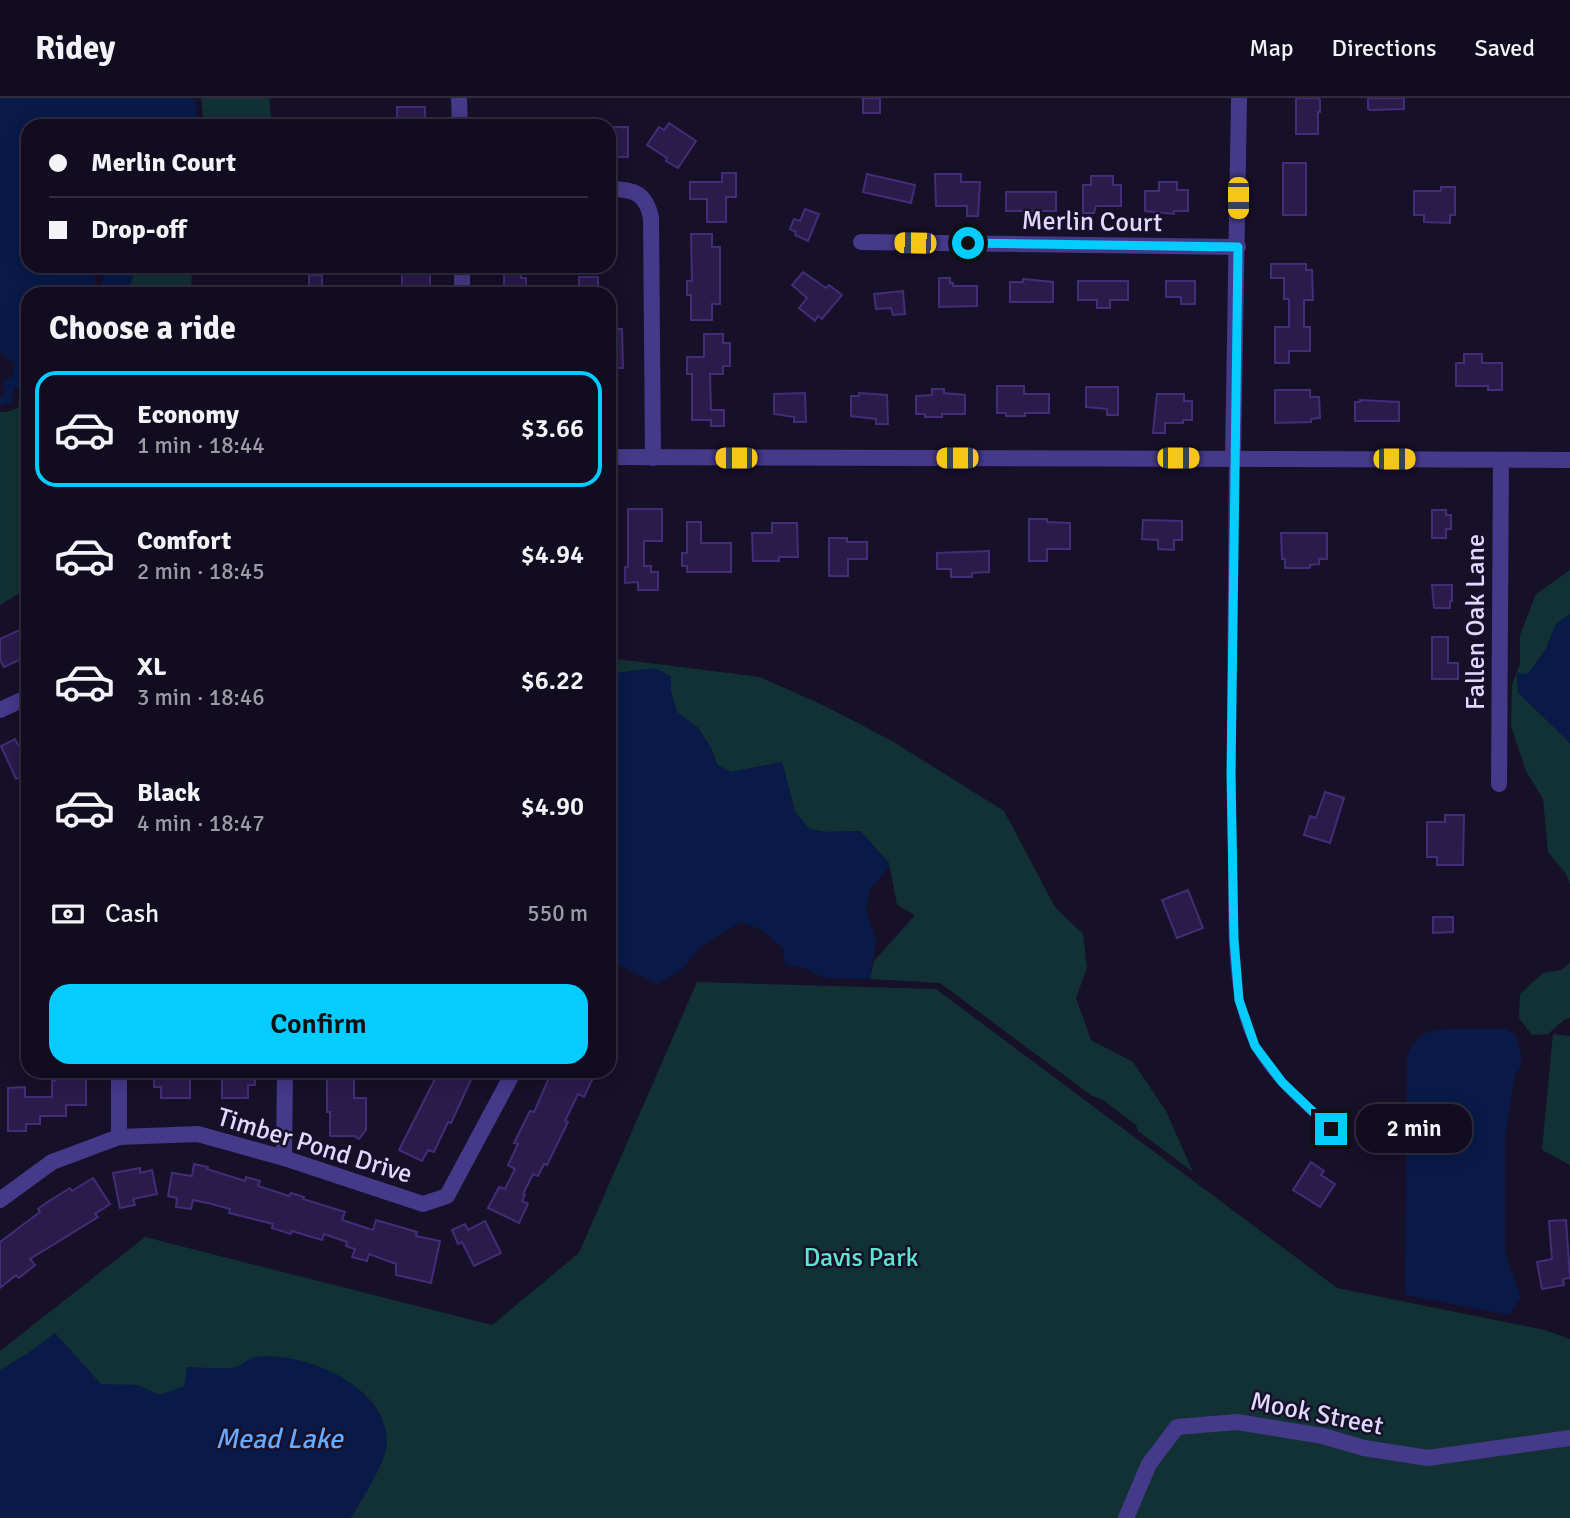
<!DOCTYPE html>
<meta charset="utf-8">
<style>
:root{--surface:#110c1f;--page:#1a1528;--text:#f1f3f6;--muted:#9c9ba4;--line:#302c3d;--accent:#04ccff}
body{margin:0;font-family:Signika,sans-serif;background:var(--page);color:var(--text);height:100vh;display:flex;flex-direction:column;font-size:26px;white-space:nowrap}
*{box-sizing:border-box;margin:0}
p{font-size:23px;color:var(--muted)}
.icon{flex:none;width:38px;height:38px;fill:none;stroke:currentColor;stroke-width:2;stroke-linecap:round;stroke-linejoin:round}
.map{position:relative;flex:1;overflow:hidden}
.panel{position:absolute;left:21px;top:189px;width:595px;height:791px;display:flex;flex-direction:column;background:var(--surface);border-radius:21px;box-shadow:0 4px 18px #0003,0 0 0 2px var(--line)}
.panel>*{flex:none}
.hud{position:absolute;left:21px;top:21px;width:595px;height:154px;border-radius:21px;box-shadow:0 4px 18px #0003,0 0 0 2px var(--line);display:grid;align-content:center;height:154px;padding:0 28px;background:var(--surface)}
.end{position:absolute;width:32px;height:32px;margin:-16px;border:9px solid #04ccff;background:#111;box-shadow:0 0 0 4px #111}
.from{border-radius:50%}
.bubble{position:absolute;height:49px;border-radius:21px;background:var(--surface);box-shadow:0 4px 18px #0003,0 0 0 2px var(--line);font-size:23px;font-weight:600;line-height:49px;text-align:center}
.car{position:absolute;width:21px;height:42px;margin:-21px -10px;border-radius:9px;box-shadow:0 0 5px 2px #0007;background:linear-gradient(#f5c518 24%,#345 0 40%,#f5c518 0 76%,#345 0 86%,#f5c518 0)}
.hud b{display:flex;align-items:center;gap:24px;height:66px;font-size:26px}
.hud b+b{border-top:2px solid var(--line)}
.hud i{width:18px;height:18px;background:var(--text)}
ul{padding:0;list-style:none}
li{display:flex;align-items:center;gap:21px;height:116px;margin:0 14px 10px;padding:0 14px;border:4px solid transparent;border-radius:21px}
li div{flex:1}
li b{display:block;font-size:26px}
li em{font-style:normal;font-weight:600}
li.on{border-color:var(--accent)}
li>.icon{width:63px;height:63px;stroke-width:1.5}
h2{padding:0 28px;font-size:32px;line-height:84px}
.pay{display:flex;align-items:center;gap:18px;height:77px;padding:0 28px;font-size:26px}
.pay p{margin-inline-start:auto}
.button{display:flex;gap:14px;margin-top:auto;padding:14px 28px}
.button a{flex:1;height:80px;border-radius:21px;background:var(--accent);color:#111;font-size:28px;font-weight:600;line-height:80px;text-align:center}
header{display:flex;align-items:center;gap:42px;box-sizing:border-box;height:98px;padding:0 35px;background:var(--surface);border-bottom:2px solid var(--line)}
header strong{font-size:33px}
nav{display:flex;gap:38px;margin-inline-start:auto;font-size:24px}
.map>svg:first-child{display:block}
</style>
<header>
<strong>Ridey</strong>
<nav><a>Map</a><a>Directions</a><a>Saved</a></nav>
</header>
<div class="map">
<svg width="1570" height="1420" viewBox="0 0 1570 1420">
<rect width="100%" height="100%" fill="#171029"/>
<g fill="#123134">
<path d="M201,0H269L272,28H204Z"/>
<path d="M136,168H192L191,196H127Z"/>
<path d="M22,295L28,297V490L0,507V314H7L18,310L19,296Z"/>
<path d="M1570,472V516L1556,526L1546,551L1528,576H1517L1518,594L1570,645V787L1566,776L1548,754L1543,701L1526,673L1511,628L1512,587L1520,566V537L1536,496Z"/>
<path d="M609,560L760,579L825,608L892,643L1004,713L1055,809L1083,836L1087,870L1076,900L1091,942L1133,964L1166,1013L1193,1074L1138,1033L1136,1027L1103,1002L1092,998L940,885L870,881L874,863L915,817L897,807L889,765L860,733L827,734L810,732L795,714L782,664L732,674L717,667L711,650L698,630L677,614L671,593L655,571L610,576Z"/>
<path d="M1570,865V920L1564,922L1548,936L1532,937L1519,920L1520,896L1543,875L1561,872Z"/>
<path d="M697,884L936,891L1337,1190L1545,1232L1570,1241V1420H0V1253L145,1139L492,1227L579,1155Z"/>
<path d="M1553,936L1570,938V1067L1542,1052Z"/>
</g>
<g fill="#091a49">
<path d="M0,0H195L198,28H28V168H101L95,179V196H28V289L15,290L12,295L14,305L0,307V301L4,296L3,290L5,281L12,279L15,266L0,254Z"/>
<path d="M108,168H136L127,196H101L102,181Z"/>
<path d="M1570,516V645L1518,594L1517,575L1528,576L1546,551L1556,526Z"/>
<path d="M655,570L671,578V593L677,614L698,630L711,650L717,667L732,674L782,664L795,714L810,731L827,734L860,733L889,765V769L869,793L866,813L876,842L870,881L824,880L804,870L785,867L783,850L762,832L741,824L700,849L683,871L657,886L609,862V576Z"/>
<path d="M1447,931H1507L1515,936L1521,955V967L1515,977L1505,1039V1155L1521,1199L1509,1217L1405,1197L1407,959C1417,936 1422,934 1447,931Z"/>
<path d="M55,1235L101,1286L138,1287L160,1297L184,1288L187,1269C202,1269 221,1272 236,1269C243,1267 248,1260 255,1259C302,1253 386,1286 387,1343C388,1362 361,1403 351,1420H0V1272L28,1255Z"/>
</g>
<g fill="#2a1b4b" stroke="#432c78" stroke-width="2">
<rect x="863" y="0" width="17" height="15"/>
<path d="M1298,0H1318L1320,2V14H1318V36H1296V1Z"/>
<path d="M1368,0H1404V11L1370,12L1368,11Z"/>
<rect x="397" y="9" width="28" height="19"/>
<path d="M669,25L696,43L678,70L666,63L667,60L647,47L659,29L664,32Z"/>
<path d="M609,29H628V59H610Z"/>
<rect x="1283" y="65" width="23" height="52"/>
<path d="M722,75H736V99H726V124H707V101H690V84H722Z"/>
<path d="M867,76L915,87L911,105L863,94Z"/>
<path d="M935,76H961V84H980L978,118H967V108H936Z"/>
<path d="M1091,78H1113V87H1121V108H1096L1094,115H1083V87H1091Z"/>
<path d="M1159,84H1177V92H1188V113H1174V116L1145,113V93H1159Z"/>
<path d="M1441,89H1455V117H1450V125L1424,124V117H1414V93H1441Z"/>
<rect x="1006" y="94" width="50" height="19"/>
<path d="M805,111L819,116L808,143L795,137L796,134L790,131L794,121L800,123Z"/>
<path d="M691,136H712V149H720V206H712V222H691V197H687V183H692Z"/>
<path d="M1271,166H1306V172H1312L1313,202H1304V229H1310V253H1289V265H1275V229H1289V201H1284V180H1271Z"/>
<path d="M504,168H521V180H526V196H504Z"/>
<rect x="402" y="173" width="28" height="23"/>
<path d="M803,174L826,190L829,187L842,197L822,221L818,218L815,223L799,210L807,200L792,187Z"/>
<rect x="309" y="177" width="13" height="19"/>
<rect x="579" y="179" width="19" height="17"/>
<path d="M939,180H950V185H953V188H977V208L939,209Z"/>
<path d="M1023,181L1053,184V204H1010V184H1023Z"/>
<path d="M1078,183H1128V202H1110V210H1097V202H1078Z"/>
<path d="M1166,183H1195V206H1181V199H1166Z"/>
<path d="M903,193L905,216L893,217L891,210L876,211L874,196Z"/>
<path d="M609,231H622L623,270H609Z"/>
<path d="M704,236H723V245H730V268H723V276H710L711,312H724V328H711V322H692V276H687V259H704Z"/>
<path d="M1464,256H1482V265H1502V292H1488V288H1456V265H1464Z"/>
<path d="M997,288H1024V296H1049V315H1025V318H1006V315H997Z"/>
<path d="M1086,289H1118V317H1107V311L1086,309Z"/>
<path d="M932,291H944V295L965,297V316H942V319H925V316H916V298L932,297Z"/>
<path d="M1275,292H1310V299H1319L1320,320L1311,321V324L1275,325Z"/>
<path d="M805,295L806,324H794V319L774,316V296Z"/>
<path d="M859,295L887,297L888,326H876V321L851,318V298H859Z"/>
<path d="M1157,296H1184V303H1192V322H1183V325H1165V335H1153Z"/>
<path d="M1360,302L1399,304V323H1355V304H1360Z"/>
<path d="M628,411H662V443H644V468H651V474H658V492H638V484L625,485V469H628Z"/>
<path d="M1432,412H1446V417H1451V431H1446V440H1432Z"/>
<path d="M1029,421H1047V424L1070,425V451H1047V463H1029Z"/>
<path d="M1143,422L1182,423V442H1174V452L1158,451V442L1142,441Z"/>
<path d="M687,424H701V445H731V474H687V468H682V455H687Z"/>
<path d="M772,425H797L798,459H779V463H753L752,435H772Z"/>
<path d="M1281,435H1327V461H1319V466L1310,467V470H1285V461H1282Z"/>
<path d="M829,440H847V444H867V461H848V478H829Z"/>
<path d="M989,453V474L972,475V479H951V471H937V455Z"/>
<path d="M1432,487H1452V503H1450V510H1434Z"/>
<path d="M28,528V558L4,569L0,562V541Z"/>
<path d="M1432,539H1448V565H1458V581H1432Z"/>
<path d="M15,641L18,647L28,643V676L16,681L1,648Z"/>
<path d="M1325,694L1344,700L1330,745L1304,737L1310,718L1316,720Z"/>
<path d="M1445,717H1464L1463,767H1437V759H1427V724H1445Z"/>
<path d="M1188,792L1203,830L1177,840L1162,802Z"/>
<path d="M1433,819H1453V834L1433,835Z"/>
<path d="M154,973H190V1000H161V989H154Z"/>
<path d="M222,973H255V987H248V1000H222Z"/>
<path d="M327,973H354V1000H366V1032L359,1041L354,1038H330V1014H327Z"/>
<path d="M439,973H475L451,1025L448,1024L434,1054L428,1052L422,1063L399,1052Z"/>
<path d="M552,973H592L589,979L593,980L584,999L578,996L565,1023L568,1024L547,1067L544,1066L538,1078L533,1076L523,1096L525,1097L522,1103L528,1106L519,1125L488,1110L499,1089L505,1091L515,1071L508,1067L518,1046L514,1045L530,1013L534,1014Z"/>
<path d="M55,979H86V1007H66V1018H40V1026H26V1033H8V990L25,989V999H52V983H55Z"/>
<path d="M1311,1064L1324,1073L1321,1077L1335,1086L1320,1109L1293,1092Z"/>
<path d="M194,1066L208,1069L207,1071L245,1083L246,1079L260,1083L258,1088L289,1098L291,1095L304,1099L303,1101L345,1114L342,1122L373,1132L376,1122L417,1134L416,1138L440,1143L431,1185L396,1177V1166L369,1156L367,1163L352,1159L355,1151L346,1148L347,1144L324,1136L322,1142L292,1133L291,1136L272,1130L273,1126L229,1115L230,1111L212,1106L193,1102L191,1111L176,1109L177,1100L168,1098L172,1075L192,1078Z"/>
<path d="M140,1070V1075L152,1072L157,1096L133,1101L135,1107L120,1110L113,1075Z"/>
<path d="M93,1080L110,1106L95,1116L98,1119L30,1161L35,1167L19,1180L16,1177L0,1190V1144L40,1114L38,1111L46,1105L70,1090L72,1093Z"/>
<path d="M1566,1122L1570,1180L1563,1181L1564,1187L1542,1191L1537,1164L1552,1161L1549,1123Z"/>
<path d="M485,1123L501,1155L474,1168L462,1144L458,1146L452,1132L465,1126L468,1132Z"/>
</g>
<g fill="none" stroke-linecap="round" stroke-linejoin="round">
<path stroke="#45398a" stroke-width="8" d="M1233,360C1232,491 1230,623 1232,754C1233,812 1227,897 1255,948C1273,983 1313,1015 1342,1041"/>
<g stroke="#45398a" stroke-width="16">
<path d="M459,0L460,28"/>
<path d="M609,91C634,91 646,95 651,120L653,360"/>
<path d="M861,144L1238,149"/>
<path d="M462,168V196"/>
<path d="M609,359L1570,362"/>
<path d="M1233,360L1239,0"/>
<path d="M0,612L28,599"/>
<path d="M1499,686L1501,362"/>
<path d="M119,1039V973"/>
<path d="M284,1060L285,973"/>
<path d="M0,1102L52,1064L119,1039L198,1036L284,1060L423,1106L447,1098L514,973"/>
<path d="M1126,1420L1149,1366L1177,1329L1237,1324L1323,1338L1364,1350L1428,1360L1570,1340"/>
</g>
</g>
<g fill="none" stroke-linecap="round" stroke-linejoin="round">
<path stroke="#04ccff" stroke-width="9" d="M968,145L1238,149L1231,676L1234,841L1239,902L1255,948L1282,984L1331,1031"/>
</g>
<g text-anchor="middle" stroke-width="5" stroke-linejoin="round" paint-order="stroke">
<g font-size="26" fill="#e0d8ff" stroke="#171029">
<text transform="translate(1092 123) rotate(1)" y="9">Merlin Court</text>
<text transform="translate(1475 524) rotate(-90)" y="9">Fallen Oak Lane</text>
<text transform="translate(315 1047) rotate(17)" y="9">Timber Pond Drive</text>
<text transform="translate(1317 1315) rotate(11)" y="9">Mook Street</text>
</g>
<g font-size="26" fill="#5fe4d0" stroke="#171029">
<text x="861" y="1168">Davis Park</text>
</g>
<g font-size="28" font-style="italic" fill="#66a9ff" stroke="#171029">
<text x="279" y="1350">Mead Lake</text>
</g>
</g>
</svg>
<i class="end from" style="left:968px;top:145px"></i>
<i class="end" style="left:1331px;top:1031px"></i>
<div class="bubble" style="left:1356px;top:1006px;width:116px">2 min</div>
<i class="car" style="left:1238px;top:100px;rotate:180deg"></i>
<i class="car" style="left:915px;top:145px;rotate:271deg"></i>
<i class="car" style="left:736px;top:360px;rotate:270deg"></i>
<i class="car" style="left:957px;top:360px;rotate:270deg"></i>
<i class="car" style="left:1178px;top:360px;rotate:90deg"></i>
<i class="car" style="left:1394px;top:361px;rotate:90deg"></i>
<div class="hud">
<b><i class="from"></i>Merlin Court</b>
<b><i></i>Drop-off</b>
</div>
<section class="panel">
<h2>Choose a ride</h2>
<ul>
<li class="on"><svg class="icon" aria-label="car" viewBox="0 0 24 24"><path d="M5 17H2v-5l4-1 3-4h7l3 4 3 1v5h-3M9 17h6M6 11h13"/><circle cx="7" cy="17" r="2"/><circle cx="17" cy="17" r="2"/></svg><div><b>Economy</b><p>1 min · 18:44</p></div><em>$3.66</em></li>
<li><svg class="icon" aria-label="car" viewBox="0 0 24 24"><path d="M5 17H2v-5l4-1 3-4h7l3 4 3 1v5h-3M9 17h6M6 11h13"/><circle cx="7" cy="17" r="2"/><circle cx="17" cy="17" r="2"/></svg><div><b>Comfort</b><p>2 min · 18:45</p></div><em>$4.94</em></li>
<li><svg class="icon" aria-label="car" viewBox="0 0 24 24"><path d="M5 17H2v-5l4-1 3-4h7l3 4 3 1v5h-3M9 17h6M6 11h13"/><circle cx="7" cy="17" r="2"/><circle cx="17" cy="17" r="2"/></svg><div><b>XL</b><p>3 min · 18:46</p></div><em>$6.22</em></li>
<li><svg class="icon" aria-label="car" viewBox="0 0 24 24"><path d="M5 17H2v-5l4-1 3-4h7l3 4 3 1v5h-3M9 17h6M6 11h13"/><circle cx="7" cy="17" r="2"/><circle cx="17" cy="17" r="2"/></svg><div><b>Black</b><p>4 min · 18:47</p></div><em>$4.90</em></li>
</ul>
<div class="pay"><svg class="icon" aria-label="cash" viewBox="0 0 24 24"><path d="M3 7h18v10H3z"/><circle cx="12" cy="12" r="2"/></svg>Cash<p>550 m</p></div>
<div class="button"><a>Confirm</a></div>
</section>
</div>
